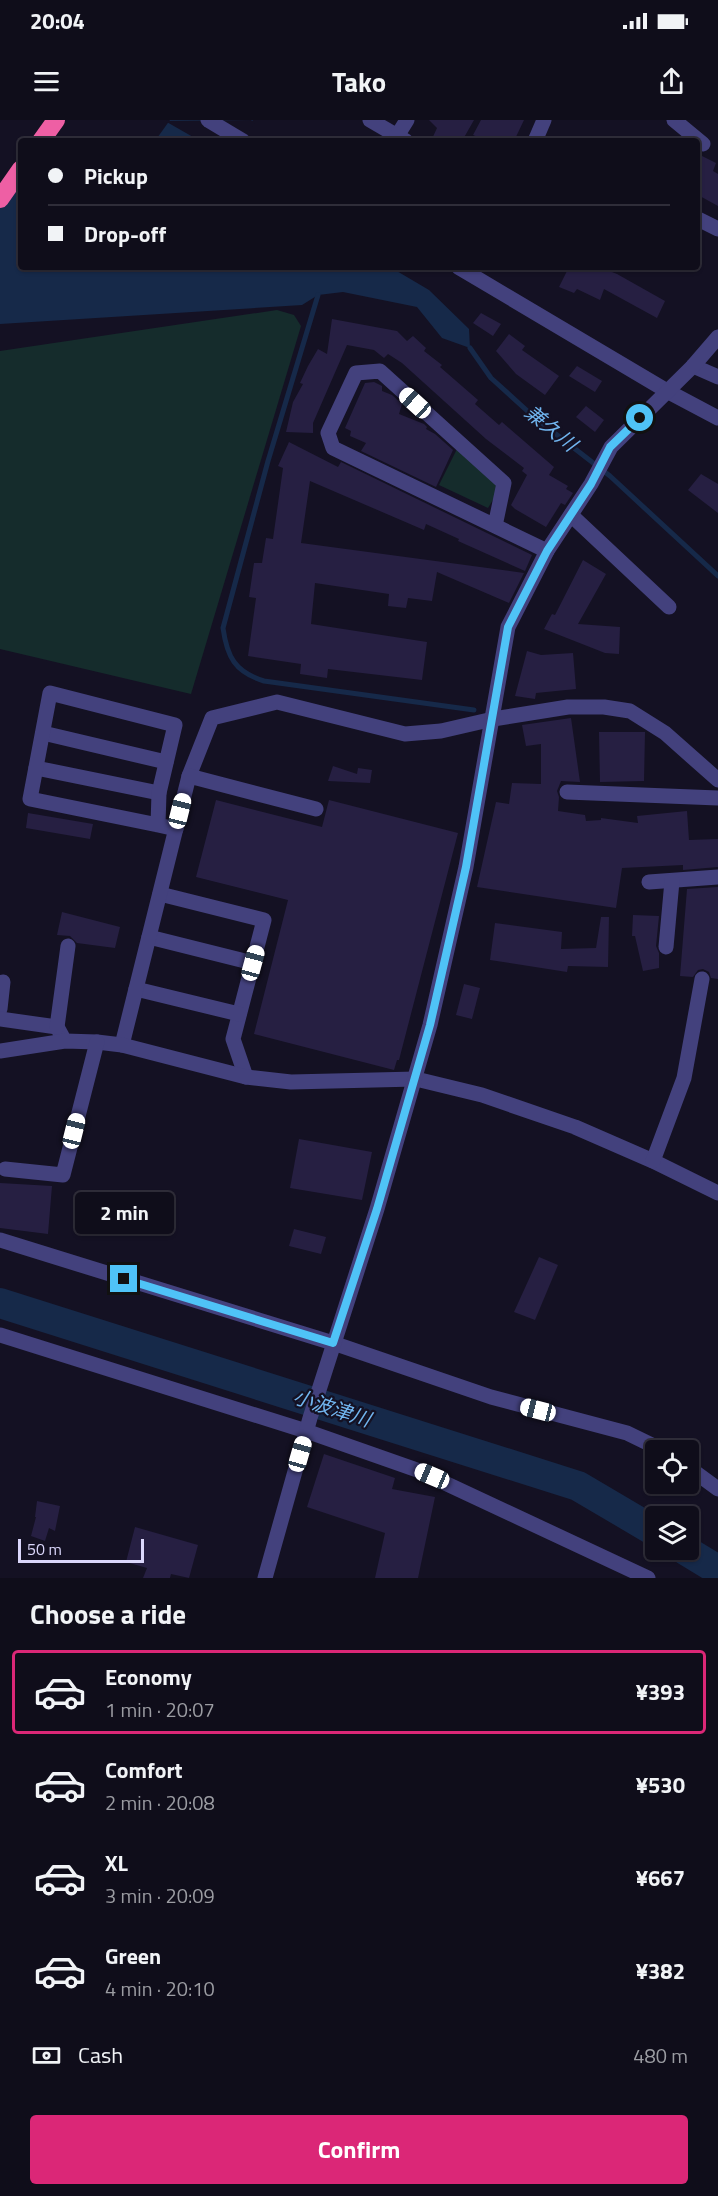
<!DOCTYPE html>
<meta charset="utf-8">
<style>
:root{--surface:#0f0d1a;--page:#1d1b27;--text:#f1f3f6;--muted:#9b9ca2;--line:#2f2d39;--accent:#db2777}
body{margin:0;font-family:"Titillium Web","Noto Sans JP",sans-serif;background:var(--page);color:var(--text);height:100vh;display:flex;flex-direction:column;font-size:22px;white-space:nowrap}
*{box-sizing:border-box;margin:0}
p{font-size:20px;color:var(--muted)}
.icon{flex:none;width:33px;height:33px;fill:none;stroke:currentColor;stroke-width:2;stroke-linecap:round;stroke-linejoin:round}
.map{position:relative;height:1458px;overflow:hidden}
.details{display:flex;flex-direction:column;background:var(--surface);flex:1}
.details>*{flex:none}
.hud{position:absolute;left:18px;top:18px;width:682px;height:132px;border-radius:6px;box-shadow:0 2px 4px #0004,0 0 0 2px var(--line);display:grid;align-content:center;height:132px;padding:0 30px;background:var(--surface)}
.fabs{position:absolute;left:645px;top:1320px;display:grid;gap:12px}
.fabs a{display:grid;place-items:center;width:54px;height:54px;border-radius:6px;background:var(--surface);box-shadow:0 2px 4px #0004,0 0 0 2px var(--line);font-size:30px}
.scale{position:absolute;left:18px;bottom:15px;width:126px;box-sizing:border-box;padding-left:6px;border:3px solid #dbd7fb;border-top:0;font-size:16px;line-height:21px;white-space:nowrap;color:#dbd7fb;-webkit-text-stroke:4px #141123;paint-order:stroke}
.end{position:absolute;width:27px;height:27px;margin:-14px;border:8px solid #4fc3f7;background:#111;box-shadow:0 0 0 3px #111}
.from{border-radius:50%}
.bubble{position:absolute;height:42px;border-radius:6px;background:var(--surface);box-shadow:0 2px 4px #0004,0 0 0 2px var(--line);font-size:20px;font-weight:700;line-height:42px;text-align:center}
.car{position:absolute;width:18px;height:36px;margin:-18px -9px;border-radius:8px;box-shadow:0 0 4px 2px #0007;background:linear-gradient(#fff 24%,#345 0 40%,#fff 0 76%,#345 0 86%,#fff 0)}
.hud b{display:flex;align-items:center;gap:21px;height:57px;font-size:22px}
.hud b+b{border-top:2px solid var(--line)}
.hud i{width:15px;height:15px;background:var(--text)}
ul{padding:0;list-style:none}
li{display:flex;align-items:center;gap:18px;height:84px;margin:0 12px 9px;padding:0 18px;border:3px solid transparent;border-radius:6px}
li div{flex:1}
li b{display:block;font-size:22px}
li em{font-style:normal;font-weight:700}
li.selected{border-color:var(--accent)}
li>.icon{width:54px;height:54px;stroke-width:1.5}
h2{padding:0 30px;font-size:27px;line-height:72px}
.pay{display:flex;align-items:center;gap:15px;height:66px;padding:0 30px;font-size:22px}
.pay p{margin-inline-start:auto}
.action{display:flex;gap:12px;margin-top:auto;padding:12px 30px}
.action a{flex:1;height:69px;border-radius:6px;background:var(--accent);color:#fff;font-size:24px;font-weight:700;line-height:69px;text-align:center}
.status{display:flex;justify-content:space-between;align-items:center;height:42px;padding:0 30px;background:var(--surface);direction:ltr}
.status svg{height:16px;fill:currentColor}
header{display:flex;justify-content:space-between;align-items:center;height:78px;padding:0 30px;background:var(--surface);font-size:27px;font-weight:700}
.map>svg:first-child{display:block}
</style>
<div class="status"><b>20:04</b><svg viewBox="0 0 49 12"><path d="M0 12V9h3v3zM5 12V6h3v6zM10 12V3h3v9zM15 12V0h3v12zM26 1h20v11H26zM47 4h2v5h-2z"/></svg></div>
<header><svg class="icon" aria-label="menu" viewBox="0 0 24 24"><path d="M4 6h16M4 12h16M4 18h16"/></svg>Tako<svg class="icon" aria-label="share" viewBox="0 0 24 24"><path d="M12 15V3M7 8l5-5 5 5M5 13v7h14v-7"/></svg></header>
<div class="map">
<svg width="718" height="1458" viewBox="0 0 718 1458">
<rect width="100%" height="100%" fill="#141123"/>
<g fill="#152c2c">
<path d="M277,190L294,195L301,206L191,574L0,529V231Z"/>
<path d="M458,327L500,368L488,388L439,365Z"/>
</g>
<g fill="#162949">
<path d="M170,0H253L239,21H155Z"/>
<path d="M21,58V147H390L429,170L469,209L470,228L442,218L417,187L343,172L318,175L302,185L0,204V65Z"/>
</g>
<path fill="#141123" d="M251,0L255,3L242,21H200L165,1Z"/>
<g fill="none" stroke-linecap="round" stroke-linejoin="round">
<g stroke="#162949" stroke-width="5">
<path d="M318,175L268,341L223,508C227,537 235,552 264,561L474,590"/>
<path d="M470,228L491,258L534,297L610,356L718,456"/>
</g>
<g stroke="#162949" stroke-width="30">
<path d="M0,1183L578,1366L656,1412"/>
<path d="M685,1430L718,1450"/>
</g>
</g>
<g fill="#261f42">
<path d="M429,0H474L462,21H431L437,8Z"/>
<path d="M481,0H524L514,21H487L473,15Z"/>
<path d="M698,34L716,43L713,51L718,54V86L698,75Z"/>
<path d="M569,147H599L617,154L665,181L657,198L604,169L600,180L577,169L574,173L559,167Z"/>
<path d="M481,193L501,204L493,216L473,203Z"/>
<path d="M332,199L397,211L407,221L413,216L426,228L424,231L442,245L440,247L478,280L475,284L499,305L502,302L554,347L549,355L568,366L566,369L573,373L565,385L561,383L546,407L515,389L511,385L527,355L522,351L524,348L486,319L402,243L388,234L384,238L374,230L347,225L313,303V313L286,312L293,282L303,264L300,263L308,246L318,229L327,234Z"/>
<path d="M509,214L525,226L522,230L559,256L545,275L516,254L496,231Z"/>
<path d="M577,246L602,261L595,272L569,256Z"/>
<path d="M374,262L382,266V271L392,275L402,284L399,294L424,304L427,307L426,309L435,314L453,330L436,367L361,331L366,323L350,316L351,311L345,308L365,263Z"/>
<path d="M586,286L604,300L595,312L576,297Z"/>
<path d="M289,322L338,347L341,342L532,435L525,451L458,421L459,419L426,404L424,410L310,361L301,423L524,453L509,483L437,452L432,481L408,478L406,488L388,486L389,474L315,463L311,504L427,522L422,560L328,549L327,558L300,554L301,544L248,536L256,478L249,477L254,443H262L266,418L273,419L283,348L278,346Z"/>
<path d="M701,354L718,364V393L688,370Z"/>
<path d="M583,440L606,454L578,504L620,507L619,534L605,533L544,509L552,494L555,495Z"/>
<path d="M527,531L541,535L573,533L576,569L536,573L535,579L515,576Z"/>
<path d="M571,598L580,662L561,661L557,671L559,677L558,691L585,695L586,701L601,700V698L638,703L637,696L687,691L689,720L718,719V747L683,750V745L622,748L616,788L477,767L496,682L509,684L512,663L541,664V624L526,626L522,605Z"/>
<path d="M599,612H645L644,661L600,662Z"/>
<path d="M333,646L357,654L358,648L372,650L370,663L328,661Z"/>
<path d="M216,680L322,707L329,680L458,713L399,940H397L394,950L254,914L288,780L196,757Z"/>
<path d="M28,693L93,704L90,719L26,708Z"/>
<path d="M718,767V859L711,858L709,852L703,849L698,850L693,857L680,856L687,769Z"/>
<path d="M62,792L120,807L115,828L77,823L70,816L57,815Z"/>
<path d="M633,795L659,796L656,826L659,833V848L643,851L635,816H632Z"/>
<path d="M601,797H609L608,847L568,846L567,852L490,840L495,803L562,812L561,829L596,828Z"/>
<path d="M464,864L480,868L472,899L456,895Z"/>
<path d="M299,1019L372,1032L362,1080L290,1068Z"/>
<path d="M0,1063L52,1066L48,1114L0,1108Z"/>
<path d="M294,1109L326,1117L321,1134L289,1126Z"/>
<path d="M539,1137L558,1145L535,1200L514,1192Z"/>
<path d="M324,1334L395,1358L392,1369L435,1377L418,1458H375L385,1413L307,1387Z"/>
<path d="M37,1381L60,1386L55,1411L49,1408L45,1421L31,1416L36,1397H35Z"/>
<path d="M135,1407L198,1425L189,1458L171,1454L170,1458H143L147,1448L126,1442Z"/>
</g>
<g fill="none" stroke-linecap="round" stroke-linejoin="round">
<g stroke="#43417d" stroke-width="15">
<path d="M208,0L243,21"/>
<path d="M370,0L406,21"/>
<path d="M674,0L703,24"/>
<path d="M397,16L407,0"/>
<path d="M535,21L544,0"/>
<path d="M698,99L718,109"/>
<path d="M458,147L667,271L718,298"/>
<path d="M693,246L718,257"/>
<path d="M571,395L669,487"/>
<path d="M495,406L504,363L380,251L356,253L328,313L333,328L547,431"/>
<path d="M43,613L166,642"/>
<path d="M36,648L159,673"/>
<path d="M189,656L212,598L277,582L405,614L441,611L493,599L568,587H604L630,591L665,613L718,660"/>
<path d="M567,672L718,678"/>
<path d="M158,705L159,673L175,605L50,573L30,679L158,705L176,709"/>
<path d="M649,762L718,757"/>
<path d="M160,774L264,800L233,919L246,957"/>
<path d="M149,817L253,843"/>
<path d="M666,827L672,761"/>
<path d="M136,869L239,894"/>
<path d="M0,889L3,862"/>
<path d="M0,899L57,907L62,916"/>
<path d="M57,907L68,826"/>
<path d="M122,925L189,656L316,689"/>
<path d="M0,931L65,921L97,922L122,925L246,957L291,962L416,959L482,975L575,1007L653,1041L718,1073"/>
<path d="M653,1041L684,958L702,859"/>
<path d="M5,1049L63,1055L97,922"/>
<path d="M0,1120L333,1223L491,1277L627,1313L662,1330"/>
<path d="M0,1215L306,1311L417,1350L648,1458"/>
<path d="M688,1347L718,1369"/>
<path d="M265,1458L310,1298L377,1089L430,905L466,747L508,507L547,431L591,364L611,327L693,246L718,217"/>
</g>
<g stroke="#ee5fa4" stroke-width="18">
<path d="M41,21L56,0"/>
<path d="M0,79L21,49"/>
</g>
</g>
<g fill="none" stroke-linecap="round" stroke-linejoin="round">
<path stroke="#4fc3f7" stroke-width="8" d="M124,1159L333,1223L377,1089L430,905L466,747L508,507L547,431L591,364L610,327L640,298"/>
</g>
<g text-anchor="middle" stroke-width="4.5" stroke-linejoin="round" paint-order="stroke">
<g font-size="20" font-style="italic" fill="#71b5ef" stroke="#141123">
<text transform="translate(551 308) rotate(39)" y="7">兼久川</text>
<text transform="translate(332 1288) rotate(18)" y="7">小波津川</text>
</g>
</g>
</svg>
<div class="fabs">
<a><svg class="icon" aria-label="locate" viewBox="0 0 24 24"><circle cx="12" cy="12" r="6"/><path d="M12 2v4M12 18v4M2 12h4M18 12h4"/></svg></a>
<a><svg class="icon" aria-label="layers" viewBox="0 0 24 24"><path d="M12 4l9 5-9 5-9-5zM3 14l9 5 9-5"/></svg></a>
</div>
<div class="scale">50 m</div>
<i class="end from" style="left:640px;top:298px"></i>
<i class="end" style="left:124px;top:1159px"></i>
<div class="bubble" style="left:75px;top:1072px;width:99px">2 min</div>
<i class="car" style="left:415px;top:283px;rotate:312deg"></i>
<i class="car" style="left:180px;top:691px;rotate:14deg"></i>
<i class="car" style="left:253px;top:843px;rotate:15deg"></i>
<i class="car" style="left:74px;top:1011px;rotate:14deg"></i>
<i class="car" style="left:538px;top:1290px;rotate:284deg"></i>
<i class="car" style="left:300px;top:1334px;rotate:16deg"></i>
<i class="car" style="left:432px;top:1356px;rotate:293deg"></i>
<div class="hud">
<b><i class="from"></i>Pickup</b>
<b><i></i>Drop-off</b>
</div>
</div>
<section class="details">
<h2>Choose a ride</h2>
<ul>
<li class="selected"><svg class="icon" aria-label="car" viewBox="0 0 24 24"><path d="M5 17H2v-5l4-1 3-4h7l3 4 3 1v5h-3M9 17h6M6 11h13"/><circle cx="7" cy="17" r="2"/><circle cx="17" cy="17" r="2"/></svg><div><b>Economy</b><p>1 min · 20:07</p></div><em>¥393</em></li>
<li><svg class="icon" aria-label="car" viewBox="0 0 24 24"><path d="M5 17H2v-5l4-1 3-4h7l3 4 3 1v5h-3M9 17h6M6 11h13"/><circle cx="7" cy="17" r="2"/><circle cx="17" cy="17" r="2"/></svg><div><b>Comfort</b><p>2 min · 20:08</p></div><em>¥530</em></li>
<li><svg class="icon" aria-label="car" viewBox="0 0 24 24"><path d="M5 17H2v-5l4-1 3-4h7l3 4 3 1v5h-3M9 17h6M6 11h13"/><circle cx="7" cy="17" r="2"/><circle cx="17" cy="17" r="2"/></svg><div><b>XL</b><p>3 min · 20:09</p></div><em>¥667</em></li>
<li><svg class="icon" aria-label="car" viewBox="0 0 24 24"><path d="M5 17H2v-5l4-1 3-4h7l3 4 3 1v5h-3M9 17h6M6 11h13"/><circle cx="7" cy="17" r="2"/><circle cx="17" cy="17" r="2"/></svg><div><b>Green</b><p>4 min · 20:10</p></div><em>¥382</em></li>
</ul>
<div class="pay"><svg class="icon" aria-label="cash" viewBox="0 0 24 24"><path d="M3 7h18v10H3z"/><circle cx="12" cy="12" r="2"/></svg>Cash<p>480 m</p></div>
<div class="action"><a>Confirm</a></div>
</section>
